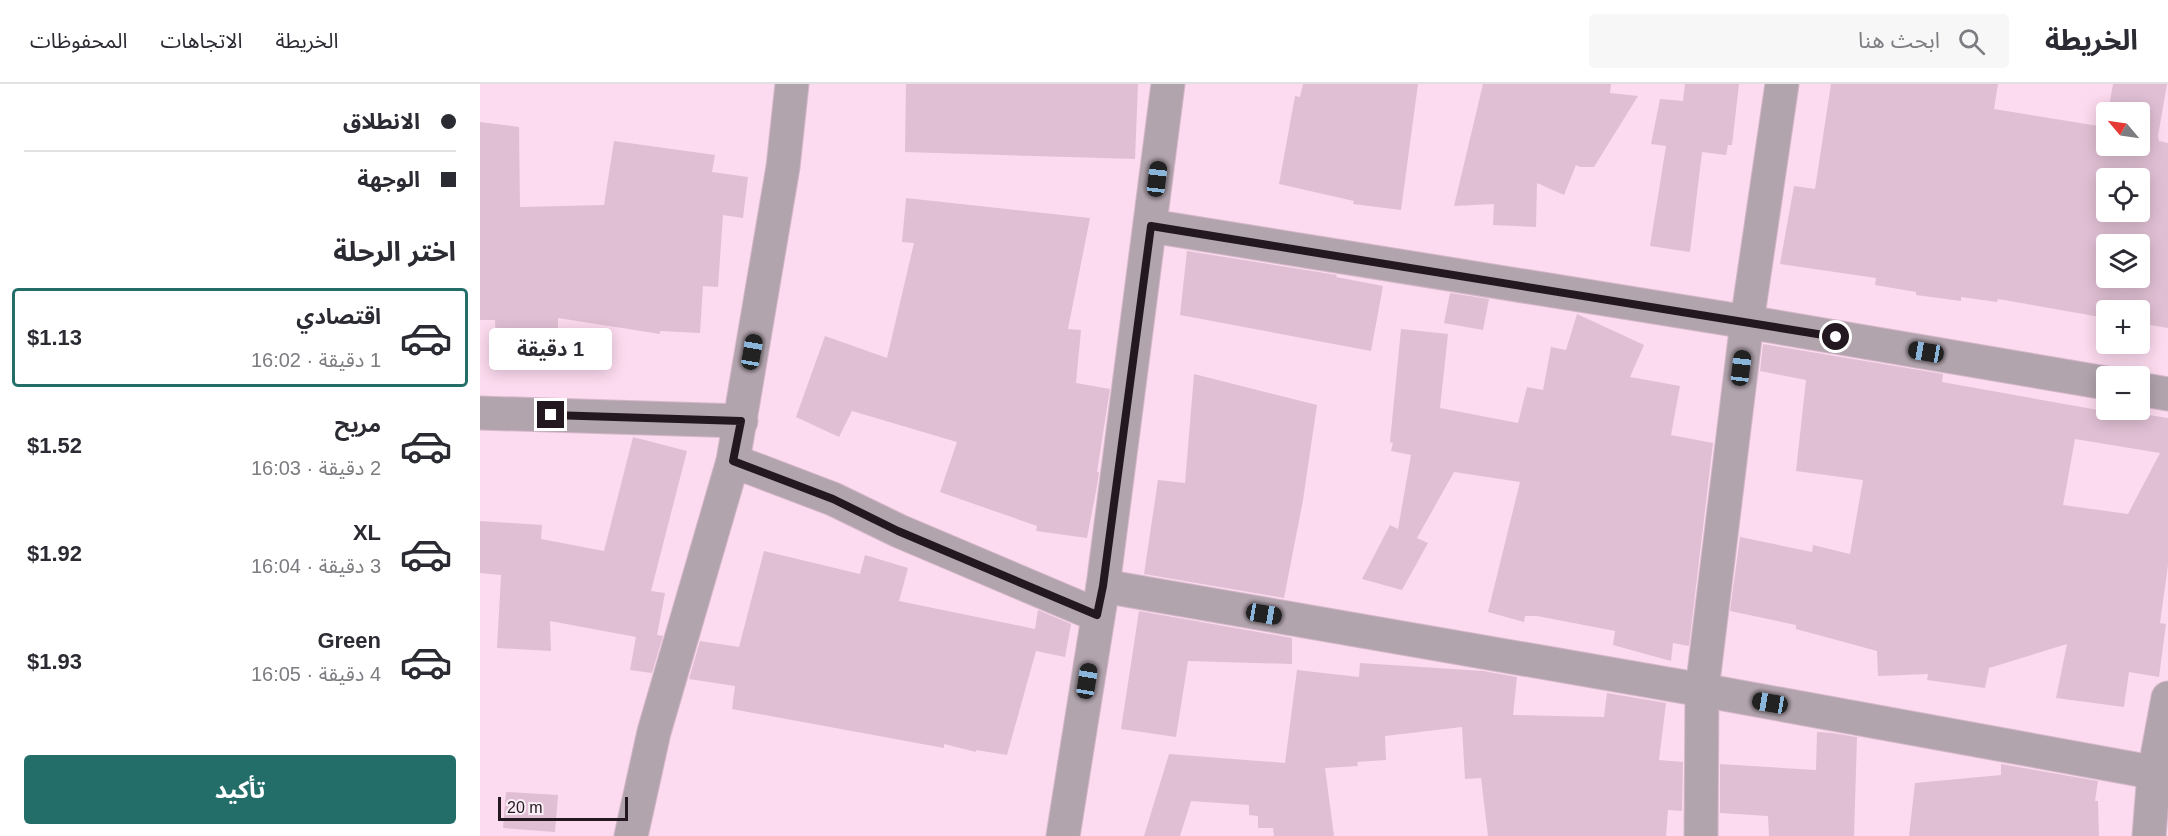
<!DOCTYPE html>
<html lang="ar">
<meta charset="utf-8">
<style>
:root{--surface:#fff;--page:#f7f7f7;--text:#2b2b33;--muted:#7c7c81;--line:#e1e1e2;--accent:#246e6a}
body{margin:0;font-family:Helvetica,"Noto Sans Arabic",sans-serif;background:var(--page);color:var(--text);direction:rtl;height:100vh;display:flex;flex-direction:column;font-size:22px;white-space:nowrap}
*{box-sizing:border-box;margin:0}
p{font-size:20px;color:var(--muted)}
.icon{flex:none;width:33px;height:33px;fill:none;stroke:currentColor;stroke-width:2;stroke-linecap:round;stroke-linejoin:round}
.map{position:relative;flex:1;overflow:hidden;direction:ltr}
.side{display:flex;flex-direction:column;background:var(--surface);width:480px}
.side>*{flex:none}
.top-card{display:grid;align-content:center;height:132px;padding:0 24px;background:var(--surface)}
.needle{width:39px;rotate:299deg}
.fabs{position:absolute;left:1616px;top:18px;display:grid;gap:12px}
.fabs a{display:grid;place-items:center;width:54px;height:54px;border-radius:6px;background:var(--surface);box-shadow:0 3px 15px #0003;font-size:30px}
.scale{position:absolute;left:18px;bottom:15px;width:130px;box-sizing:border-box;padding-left:6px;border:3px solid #241820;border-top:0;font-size:16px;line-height:21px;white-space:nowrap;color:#241820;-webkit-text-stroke:4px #fceef6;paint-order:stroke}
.end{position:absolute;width:27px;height:27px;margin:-14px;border:8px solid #241820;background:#fff;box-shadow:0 0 0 3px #fff}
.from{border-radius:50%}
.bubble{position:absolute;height:42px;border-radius:6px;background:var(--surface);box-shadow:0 3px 15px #0003;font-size:20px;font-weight:700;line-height:42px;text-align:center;direction:rtl}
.car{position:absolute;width:18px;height:36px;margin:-18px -9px;border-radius:8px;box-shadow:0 0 4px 2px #0007;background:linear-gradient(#222 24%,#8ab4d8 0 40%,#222 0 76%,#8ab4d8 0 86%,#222 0)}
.top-card b{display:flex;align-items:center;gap:21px;height:57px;font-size:22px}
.top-card b+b{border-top:2px solid var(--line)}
.top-card i{width:15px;height:15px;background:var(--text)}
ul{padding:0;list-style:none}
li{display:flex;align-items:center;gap:18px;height:99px;margin:0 12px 9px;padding:0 12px;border:3px solid transparent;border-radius:6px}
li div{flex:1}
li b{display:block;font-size:22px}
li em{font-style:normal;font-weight:700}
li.selected{border-color:var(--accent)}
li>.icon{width:54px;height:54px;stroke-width:1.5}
h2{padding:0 24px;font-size:27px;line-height:72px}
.action{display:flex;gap:12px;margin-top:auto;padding:12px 24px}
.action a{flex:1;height:69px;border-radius:6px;background:var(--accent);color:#fff;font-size:24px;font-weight:700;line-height:69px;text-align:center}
header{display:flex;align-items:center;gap:36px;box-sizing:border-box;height:84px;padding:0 30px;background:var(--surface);border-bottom:2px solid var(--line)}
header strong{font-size:28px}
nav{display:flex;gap:33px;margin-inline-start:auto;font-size:21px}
.search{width:420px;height:54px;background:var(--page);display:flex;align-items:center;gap:15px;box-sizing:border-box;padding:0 21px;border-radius:6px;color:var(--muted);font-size:22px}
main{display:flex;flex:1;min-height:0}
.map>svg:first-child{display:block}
</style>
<header>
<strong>الخريطة</strong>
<div class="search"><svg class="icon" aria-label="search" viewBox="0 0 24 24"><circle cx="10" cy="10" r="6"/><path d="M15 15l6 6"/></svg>ابحث هنا</div>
<nav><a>الخريطة</a><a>الاتجاهات</a><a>المحفوظات</a></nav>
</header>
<main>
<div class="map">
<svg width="1688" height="752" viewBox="0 0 1688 752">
<rect width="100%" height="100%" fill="#fcdaef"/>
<g fill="#e0bfd4" fill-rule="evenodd">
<path d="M426,0H658L655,75L425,68Z"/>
<path d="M823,0H938L921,126L873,120L874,117L799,100L815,12L820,13Z"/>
<path d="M1003,0H1131L1130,9L1158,12L1114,83H1100L1096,81L1084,111L1057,99L1056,143L1013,141L1014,120L974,122Z"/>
<path d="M1205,0H1259L1252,61H1248L1246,71L1222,68L1210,168L1170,162L1186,62L1171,60L1180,15L1203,17Z"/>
<path d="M1351,0H1518L1514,25L1625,43L1626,39V62H1659V28H1628L1633,0H1687L1678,52L1679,57L1688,59V244L1659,239V226H1626V234L1518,215L1517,218L1481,213V217L1436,211V208L1395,201L1396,194L1300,180L1314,102L1335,105ZM1626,94H1659V128H1626ZM1626,160H1659V194H1626Z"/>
<path d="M0,38L39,43L40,123L124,121L134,57L235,71L232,88L268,93L263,134L243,131L238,203L223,202L220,249L180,247V250L78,234V259L16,260L15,236H0Z"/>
<path d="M426,114L610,134L588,245L601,246L596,299L630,305L617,388H619L617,402L607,454L556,447L557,442L460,408L477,358L372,327L359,353L316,333L345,252L407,274L434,159L422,158Z"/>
<path d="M707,167L857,191L856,193L903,202L891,267L700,231Z"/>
<path d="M970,209L1009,215L1003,246L964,239Z"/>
<path d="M1097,230L1164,261L1150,293L1200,302L1191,351L1233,359L1209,562L1193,559L1191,577L1133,561L1135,547L1057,532H1045L1044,538L1008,528L1040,398L974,388L937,454L948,459L922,506L882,495L910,441L918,445L931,371L911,367L913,359L910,358L921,245L968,250L960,324L1038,339L1047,303L1063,306L1071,263L1086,266Z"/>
<path d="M1283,260L1463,290L1462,298L1635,329L1636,326L1688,334V481L1680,539L1686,540L1679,593L1649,588L1644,623L1576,614L1587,560L1509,584L1505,604L1447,596L1448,590L1398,592L1397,567L1316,545V541L1250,527L1260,453L1332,468L1333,461L1370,470L1383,396L1316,387L1326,296L1280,287ZM1595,355L1680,369L1648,430L1583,421Z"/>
<path d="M714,290L837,321L823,416L804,514L664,490L678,396L705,399Z"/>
<path d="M153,353L207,367L171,507L185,509L177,551L183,552L172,589L150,586L156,553L70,537L71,567L17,564L21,491L0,489V437L62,441L61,455L124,467Z"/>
<path d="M284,467L380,490L385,471L428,484L419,517L555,545L558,526L591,540L585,573L556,567L527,671L496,666V668L464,660V664L252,625L255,602L209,595L220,557L259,563Z"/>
<path d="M659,527L812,554V580L708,577L696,653L641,645Z"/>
<path d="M880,579L1003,587L1037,593L1033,631L1124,633L1127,609L1186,619L1179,676L1203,678L1202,727L1188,726L1186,752H1008L1001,694L985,695L982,643L905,652L906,676L877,678L878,682L845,684L854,752H794L793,744H778V732L769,731V721L711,717L700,752H664L689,670L805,679L817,586L879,593Z"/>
<path d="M1337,648L1352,649L1377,653L1374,752H1289L1288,732L1240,729V680L1336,686Z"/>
<path d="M1521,680L1618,697L1615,717H1618L1619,752H1429L1435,699L1521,691Z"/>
<path d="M26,708L78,711L75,748L23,744Z"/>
</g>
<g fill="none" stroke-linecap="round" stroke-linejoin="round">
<g stroke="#d5b7ca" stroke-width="35">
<g id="minor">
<path d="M671,142L1267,238L1626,299"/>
<path d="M1659,305L1688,310"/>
<path d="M0,329L261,337"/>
<path d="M253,377L353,415L419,447L617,531"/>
<path d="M623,502L1222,606L1688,691"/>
<path d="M151,752L174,648L253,377L303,83L312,0"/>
<path d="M583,752L623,502L688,0"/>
<path d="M1221,752L1222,606L1267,238L1302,0"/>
<path d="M1669,752L1674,689L1688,614"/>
</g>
</g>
<use href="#minor" stroke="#b2a4ad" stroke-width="33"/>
</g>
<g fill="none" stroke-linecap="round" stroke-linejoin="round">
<path stroke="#241820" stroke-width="8" d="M71,331L261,337L253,377L353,415L418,447L617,531L623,502L671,142L1356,253"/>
</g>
</svg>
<div class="fabs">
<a><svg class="needle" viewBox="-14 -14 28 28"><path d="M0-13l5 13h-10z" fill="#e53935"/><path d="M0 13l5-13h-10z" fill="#7c7c81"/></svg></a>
<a><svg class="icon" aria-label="locate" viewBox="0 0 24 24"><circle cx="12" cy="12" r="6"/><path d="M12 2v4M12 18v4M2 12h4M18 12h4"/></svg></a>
<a><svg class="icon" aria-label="layers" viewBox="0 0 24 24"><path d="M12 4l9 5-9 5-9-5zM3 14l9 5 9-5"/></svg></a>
<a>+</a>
<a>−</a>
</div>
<div class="scale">20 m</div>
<i class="end from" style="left:1356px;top:253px"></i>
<i class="end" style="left:71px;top:331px"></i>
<div class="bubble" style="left:9px;top:244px;width:123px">1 دقيقة</div>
<i class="car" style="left:677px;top:95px;rotate:7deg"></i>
<i class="car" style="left:272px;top:268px;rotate:10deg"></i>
<i class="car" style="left:1446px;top:268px;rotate:280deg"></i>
<i class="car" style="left:1261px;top:284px;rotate:7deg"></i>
<i class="car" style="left:784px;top:530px;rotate:100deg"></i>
<i class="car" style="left:607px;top:597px;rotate:9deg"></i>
<i class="car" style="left:1290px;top:619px;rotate:280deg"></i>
</div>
<section class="side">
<div class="top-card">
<b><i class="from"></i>الانطلاق</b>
<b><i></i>الوجهة</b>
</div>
<h2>اختر الرحلة</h2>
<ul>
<li class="selected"><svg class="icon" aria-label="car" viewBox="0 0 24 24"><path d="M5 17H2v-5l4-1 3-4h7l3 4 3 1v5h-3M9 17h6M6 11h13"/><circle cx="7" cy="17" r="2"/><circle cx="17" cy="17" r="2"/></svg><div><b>اقتصادي</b><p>1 دقيقة · 16:02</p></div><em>$1.13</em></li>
<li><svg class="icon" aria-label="car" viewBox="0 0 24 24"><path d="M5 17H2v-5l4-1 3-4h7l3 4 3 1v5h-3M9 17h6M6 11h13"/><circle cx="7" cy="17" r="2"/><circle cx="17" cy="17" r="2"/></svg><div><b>مريح</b><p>2 دقيقة · 16:03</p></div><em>$1.52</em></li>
<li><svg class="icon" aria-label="car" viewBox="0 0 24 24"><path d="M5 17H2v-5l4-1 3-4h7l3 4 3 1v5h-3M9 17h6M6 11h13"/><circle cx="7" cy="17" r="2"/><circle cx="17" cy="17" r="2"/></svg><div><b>XL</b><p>3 دقيقة · 16:04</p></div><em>$1.92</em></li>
<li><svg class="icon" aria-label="car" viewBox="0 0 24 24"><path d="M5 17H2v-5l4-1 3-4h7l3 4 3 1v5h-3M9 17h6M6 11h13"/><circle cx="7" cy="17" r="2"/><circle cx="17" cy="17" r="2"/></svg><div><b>Green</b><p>4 دقيقة · 16:05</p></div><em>$1.93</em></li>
</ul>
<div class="action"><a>تأكيد</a></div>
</section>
</main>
